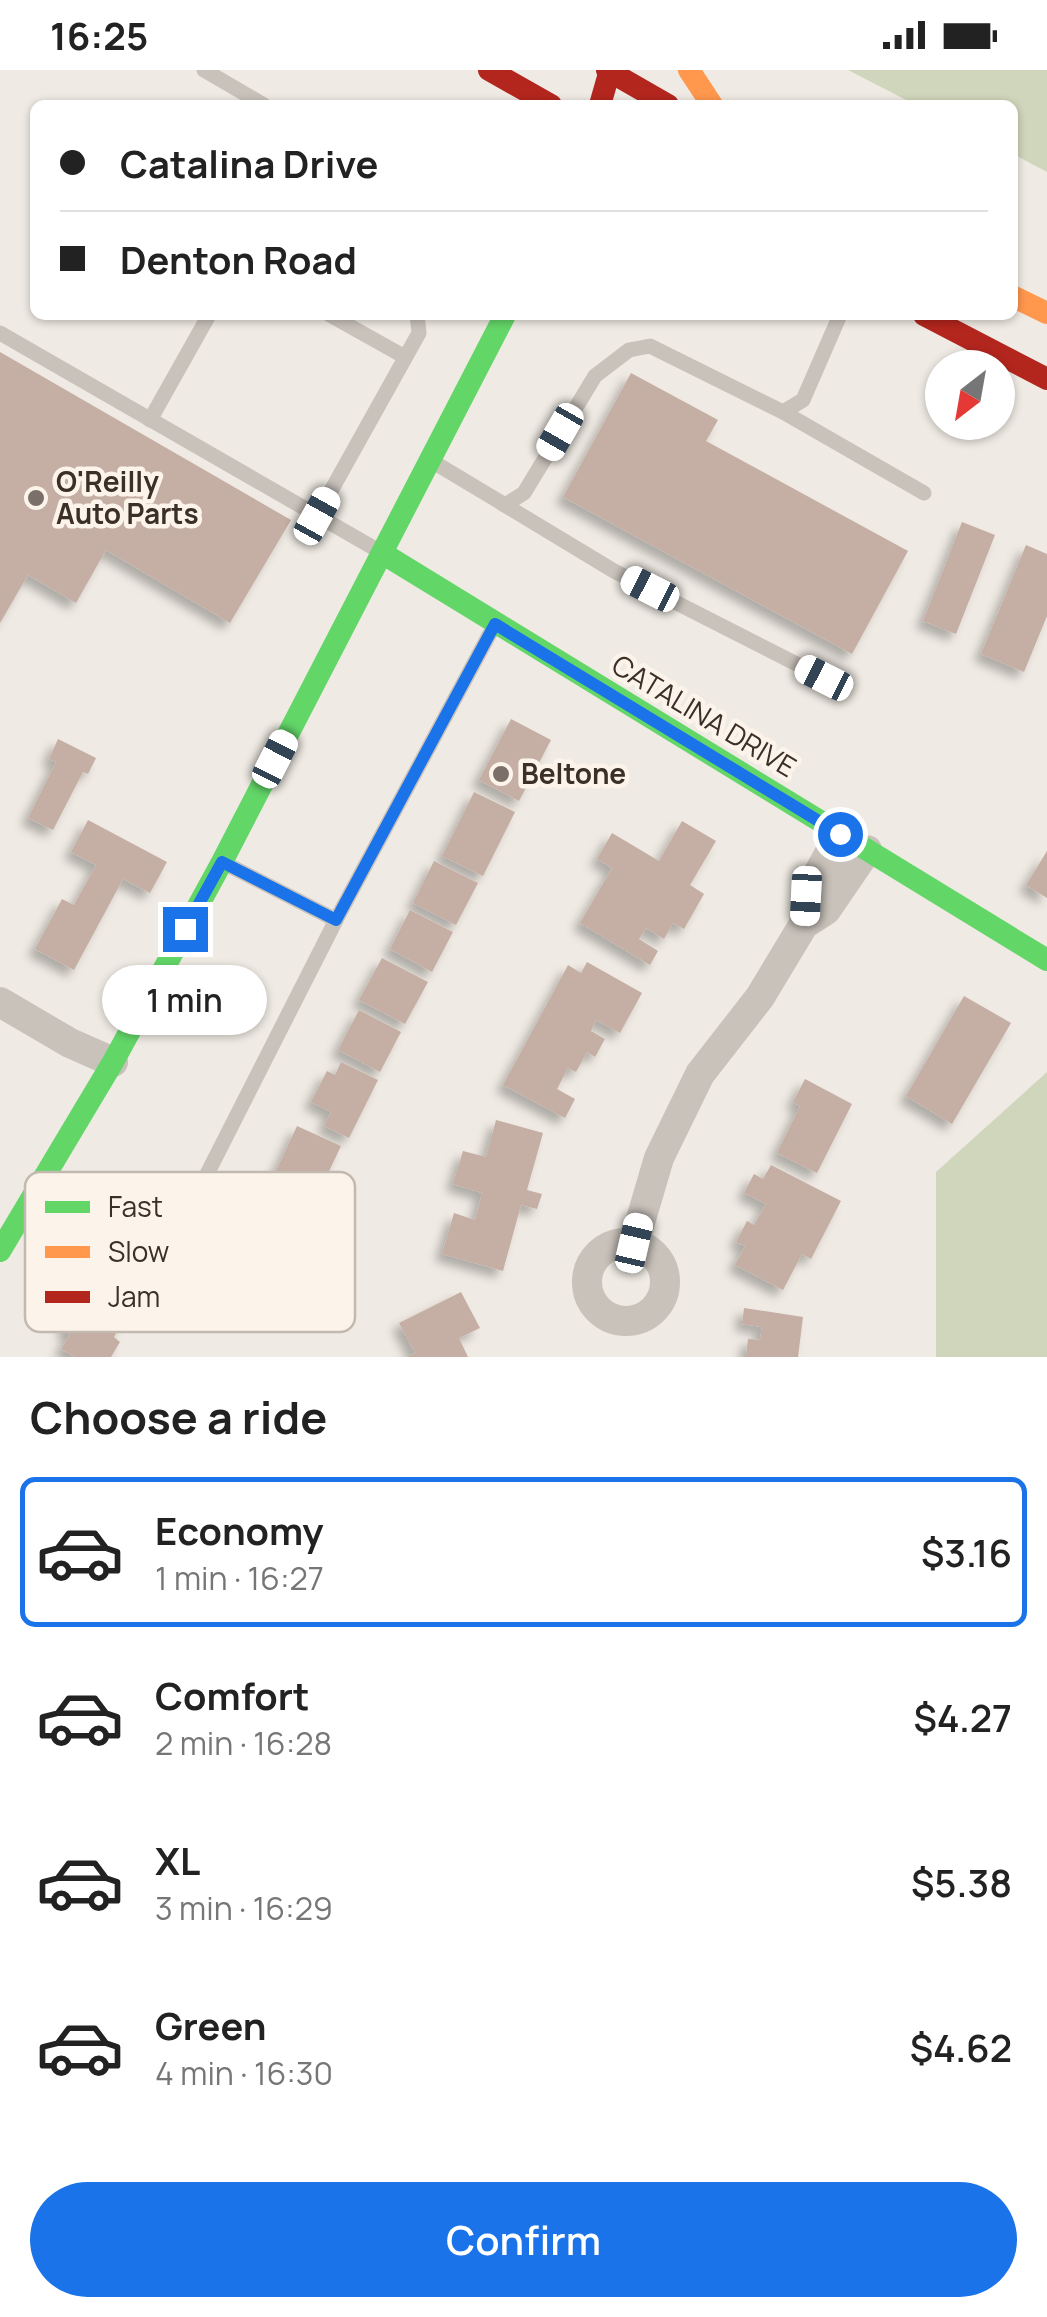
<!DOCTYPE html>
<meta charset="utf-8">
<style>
:root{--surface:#fff;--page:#f6f6f6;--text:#222;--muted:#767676;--line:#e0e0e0;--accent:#1a73e8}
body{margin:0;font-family:Manrope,sans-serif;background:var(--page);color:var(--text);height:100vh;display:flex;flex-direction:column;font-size:38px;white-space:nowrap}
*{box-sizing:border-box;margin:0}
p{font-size:32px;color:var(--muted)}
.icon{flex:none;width:55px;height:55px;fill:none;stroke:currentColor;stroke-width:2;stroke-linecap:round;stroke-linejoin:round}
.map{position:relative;height:1287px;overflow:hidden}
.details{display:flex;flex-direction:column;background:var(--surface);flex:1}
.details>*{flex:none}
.top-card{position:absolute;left:30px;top:30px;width:988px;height:220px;border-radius:15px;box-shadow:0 2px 8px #0004;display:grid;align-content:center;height:220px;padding:0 30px;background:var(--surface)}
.needle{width:65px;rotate:211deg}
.fabs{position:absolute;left:925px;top:280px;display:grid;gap:20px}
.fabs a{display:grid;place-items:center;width:90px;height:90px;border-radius:50%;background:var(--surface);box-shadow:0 2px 8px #0004;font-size:50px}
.end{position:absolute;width:45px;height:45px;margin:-22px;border:12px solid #1a73e8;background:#fff;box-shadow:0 0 0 5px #fff}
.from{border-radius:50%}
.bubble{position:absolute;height:70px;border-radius:35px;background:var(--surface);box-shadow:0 2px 8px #0004;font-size:32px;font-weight:600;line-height:70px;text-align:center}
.car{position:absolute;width:30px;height:60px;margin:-30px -15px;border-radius:12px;box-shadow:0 0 8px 2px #0007;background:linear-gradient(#fff 24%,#345 0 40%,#fff 0 76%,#345 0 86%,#fff 0)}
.top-card b{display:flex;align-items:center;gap:35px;height:95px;font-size:38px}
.top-card b+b{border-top:2px solid var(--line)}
.top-card i{width:25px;height:25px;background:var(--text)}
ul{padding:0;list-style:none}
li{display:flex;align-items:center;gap:30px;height:150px;margin:0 20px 15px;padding:0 10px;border:5px solid transparent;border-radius:15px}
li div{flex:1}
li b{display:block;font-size:38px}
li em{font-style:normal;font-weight:600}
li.active{border-color:var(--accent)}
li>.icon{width:90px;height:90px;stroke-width:1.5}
h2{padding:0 30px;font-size:45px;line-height:120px}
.action{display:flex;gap:20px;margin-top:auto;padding:20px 30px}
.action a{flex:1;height:115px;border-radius:60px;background:var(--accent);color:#fff;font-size:40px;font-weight:600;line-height:115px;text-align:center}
.status{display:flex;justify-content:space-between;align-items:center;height:70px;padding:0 50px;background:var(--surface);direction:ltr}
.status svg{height:28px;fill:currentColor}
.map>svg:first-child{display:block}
</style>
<div class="status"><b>16:25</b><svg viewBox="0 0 49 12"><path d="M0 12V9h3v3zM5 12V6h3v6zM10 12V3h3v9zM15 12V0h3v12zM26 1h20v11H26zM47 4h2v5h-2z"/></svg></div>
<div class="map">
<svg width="1047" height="1287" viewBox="0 0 1047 1287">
<defs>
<filter id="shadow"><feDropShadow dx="-7" dy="7" stdDeviation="5" flood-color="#0004"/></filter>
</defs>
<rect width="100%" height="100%" fill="#efeae3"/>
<g fill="#d0d6bb">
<path d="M848,0H1047V102L1013,84L1012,35H916Z"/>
<path d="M1047,1002V1287H936V1102Z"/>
</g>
<g fill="#c5aea3" filter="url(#shadow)">
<path d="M0,282L291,450L230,553L106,480L76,533L28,505L0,553Z"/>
<path d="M631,303L718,350L706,371L908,481L852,584L563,427Z"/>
<path d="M962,452L995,465L956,564L923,551Z"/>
<path d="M1026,475L1047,484V546L1024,602L981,584Z"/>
<path d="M511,649L551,670L519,731L479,710Z"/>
<path d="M58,669L96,688L88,704L83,702L53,760L28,748L56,692L49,689Z"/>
<path d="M474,722L515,742L483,806L442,786Z"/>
<path d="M88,750L167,792L150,823L123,809L74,900L35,879L62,829L74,835L96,795L71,782Z"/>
<path d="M682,751L716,771L690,815L704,824L684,859L673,853L664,869L646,858L639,869L658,881L650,895L580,853L612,798L597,789L612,763L659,791Z"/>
<path d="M1047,781V828L1026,815Z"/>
<path d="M434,791L478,813L456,855L413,833Z"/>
<path d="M410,840L453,862L432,902L390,879Z"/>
<path d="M382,888L428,912L405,954L359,930Z"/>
<path d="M587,892L642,923L620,963L596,950L591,961L605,969L595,987L587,982L576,1002L568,998L557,1019L575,1029L565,1048L503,1015L568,895L581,903Z"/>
<path d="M964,926L1011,953L952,1054L906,1026Z"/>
<path d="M359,940L401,962L380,1002L338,980Z"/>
<path d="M341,992L378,1010L349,1068L324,1056L331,1042L311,1032L327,1001L335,1005Z"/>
<path d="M805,1009L852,1034L817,1103L777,1083L800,1036L793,1032Z"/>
<path d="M496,1050L543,1063L527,1120L542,1124L537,1139L521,1135L503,1201L442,1184L454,1143L475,1150L482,1123L453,1114L463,1081L486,1087Z"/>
<path d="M297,1056L341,1076L312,1137L269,1116Z"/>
<path d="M771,1095L841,1131L811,1189L802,1184L783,1220L735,1195L745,1176L736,1172L747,1151L754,1155L766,1134L744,1123L754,1104L763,1109Z"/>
<path d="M461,1222L480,1258L459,1268L468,1287H407L415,1283L399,1253Z"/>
<path d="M92,1230L124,1249L114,1267L120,1272L111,1287H75L61,1279L70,1264L63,1259L73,1237L83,1243Z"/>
<path d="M744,1238L803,1247L798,1287H746L748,1269L760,1270L762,1257L742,1254Z"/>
</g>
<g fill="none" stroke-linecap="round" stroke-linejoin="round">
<g stroke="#c9c2bb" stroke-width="15">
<path d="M204,0L264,35"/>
<path d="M330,245L405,287"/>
<path d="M0,263L379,481"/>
<path d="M783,342L924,423"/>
<path d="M150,350L209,245"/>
<path d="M430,390L505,435L524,423L595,306L629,280L650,276L783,342L803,330L840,245"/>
<path d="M503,434L614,501L824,608"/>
<path d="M317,446L419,263L417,245"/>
<path d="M224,793L336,850"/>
<path d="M171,1175L336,850L495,554"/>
</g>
<g stroke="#c9c2bb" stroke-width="30">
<path d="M804,854L806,826L840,764"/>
<path d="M0,932L70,973L113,992"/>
<circle cx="626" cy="1212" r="39"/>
<path d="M634,1173L659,1088L700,1004L760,927L804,854L826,840L867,780"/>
</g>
<g stroke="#63d668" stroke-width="22">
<path d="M382,483L1047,890"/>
<path d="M0,1181L113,992L222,792L505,245"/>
</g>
<g stroke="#ff974d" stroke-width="22">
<path d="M689,0L712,35"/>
<path d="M1012,226L1047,243"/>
</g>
<g stroke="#b3261e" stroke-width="22">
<path d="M489,0L551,35"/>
<path d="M607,0L668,35"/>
<path d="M600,35L610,0"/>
<path d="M924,245L1047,309"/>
</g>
</g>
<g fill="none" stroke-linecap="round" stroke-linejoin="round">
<path stroke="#1a73e8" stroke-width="12" d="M185,859L222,792L336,850L495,554L840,764"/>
</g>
<g fill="#7a7069" stroke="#fcf4ea" stroke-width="4">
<circle cx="36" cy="428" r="10"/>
<circle cx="501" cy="704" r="10"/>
</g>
<g text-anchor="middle" stroke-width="9" stroke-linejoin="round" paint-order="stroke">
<g font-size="28" font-weight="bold" fill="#3b2f28" stroke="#fcf4ea" text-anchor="start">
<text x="56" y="422">O'Reilly<tspan x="56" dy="32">Auto Parts</tspan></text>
<text x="521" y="714">Beltone</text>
</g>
<g font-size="28" fill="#3b2f28" stroke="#fcf4ea">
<text transform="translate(704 646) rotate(31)" y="10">CATALINA DRIVE</text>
</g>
</g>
<rect x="25" y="1102" width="330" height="160" rx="15" fill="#fcf4ea" stroke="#c2b9b0" stroke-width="2.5"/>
<rect x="45" y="1131" width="45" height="12" fill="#63d668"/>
<rect x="45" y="1176" width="45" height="12" fill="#ff974d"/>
<rect x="45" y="1221" width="45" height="12" fill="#b3261e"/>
<g font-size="28" fill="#3b2f28">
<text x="108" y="1147">Fast</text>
<text x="108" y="1192">Slow</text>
<text x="108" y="1237">Jam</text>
</g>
</svg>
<div class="fabs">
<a><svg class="needle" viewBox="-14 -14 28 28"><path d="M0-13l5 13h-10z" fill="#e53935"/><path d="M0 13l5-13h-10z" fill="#767676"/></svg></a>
</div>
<i class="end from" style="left:840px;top:764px"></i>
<i class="end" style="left:185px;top:859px"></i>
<div class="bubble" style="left:102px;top:895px;width:165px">1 min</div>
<i class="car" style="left:560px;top:362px;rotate:210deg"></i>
<i class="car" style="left:317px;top:446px;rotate:29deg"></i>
<i class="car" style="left:650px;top:519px;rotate:297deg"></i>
<i class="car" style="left:824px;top:608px;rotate:297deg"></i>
<i class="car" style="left:275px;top:689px;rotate:27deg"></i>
<i class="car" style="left:806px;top:826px;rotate:183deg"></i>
<i class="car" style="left:634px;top:1173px;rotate:13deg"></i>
<div class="top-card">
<b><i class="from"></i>Catalina Drive</b>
<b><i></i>Denton Road</b>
</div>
</div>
<section class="details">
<h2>Choose a ride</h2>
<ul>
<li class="active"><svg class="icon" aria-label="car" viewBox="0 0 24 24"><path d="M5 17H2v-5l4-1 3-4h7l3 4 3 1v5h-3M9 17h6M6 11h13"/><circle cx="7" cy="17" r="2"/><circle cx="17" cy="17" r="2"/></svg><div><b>Economy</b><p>1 min · 16:27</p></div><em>$3.16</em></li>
<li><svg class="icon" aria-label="car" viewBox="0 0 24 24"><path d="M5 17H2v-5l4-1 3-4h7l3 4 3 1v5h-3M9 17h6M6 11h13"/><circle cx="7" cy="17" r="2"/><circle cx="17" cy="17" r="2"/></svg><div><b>Comfort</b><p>2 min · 16:28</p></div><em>$4.27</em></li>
<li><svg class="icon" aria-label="car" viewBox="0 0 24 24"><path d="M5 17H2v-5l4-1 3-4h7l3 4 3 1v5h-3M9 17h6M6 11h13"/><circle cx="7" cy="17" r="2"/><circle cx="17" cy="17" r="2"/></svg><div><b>XL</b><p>3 min · 16:29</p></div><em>$5.38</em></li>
<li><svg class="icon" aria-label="car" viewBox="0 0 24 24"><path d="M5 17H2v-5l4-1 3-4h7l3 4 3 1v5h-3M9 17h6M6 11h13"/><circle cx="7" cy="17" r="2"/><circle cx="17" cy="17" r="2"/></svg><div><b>Green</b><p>4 min · 16:30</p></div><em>$4.62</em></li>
</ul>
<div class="action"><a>Confirm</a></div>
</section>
